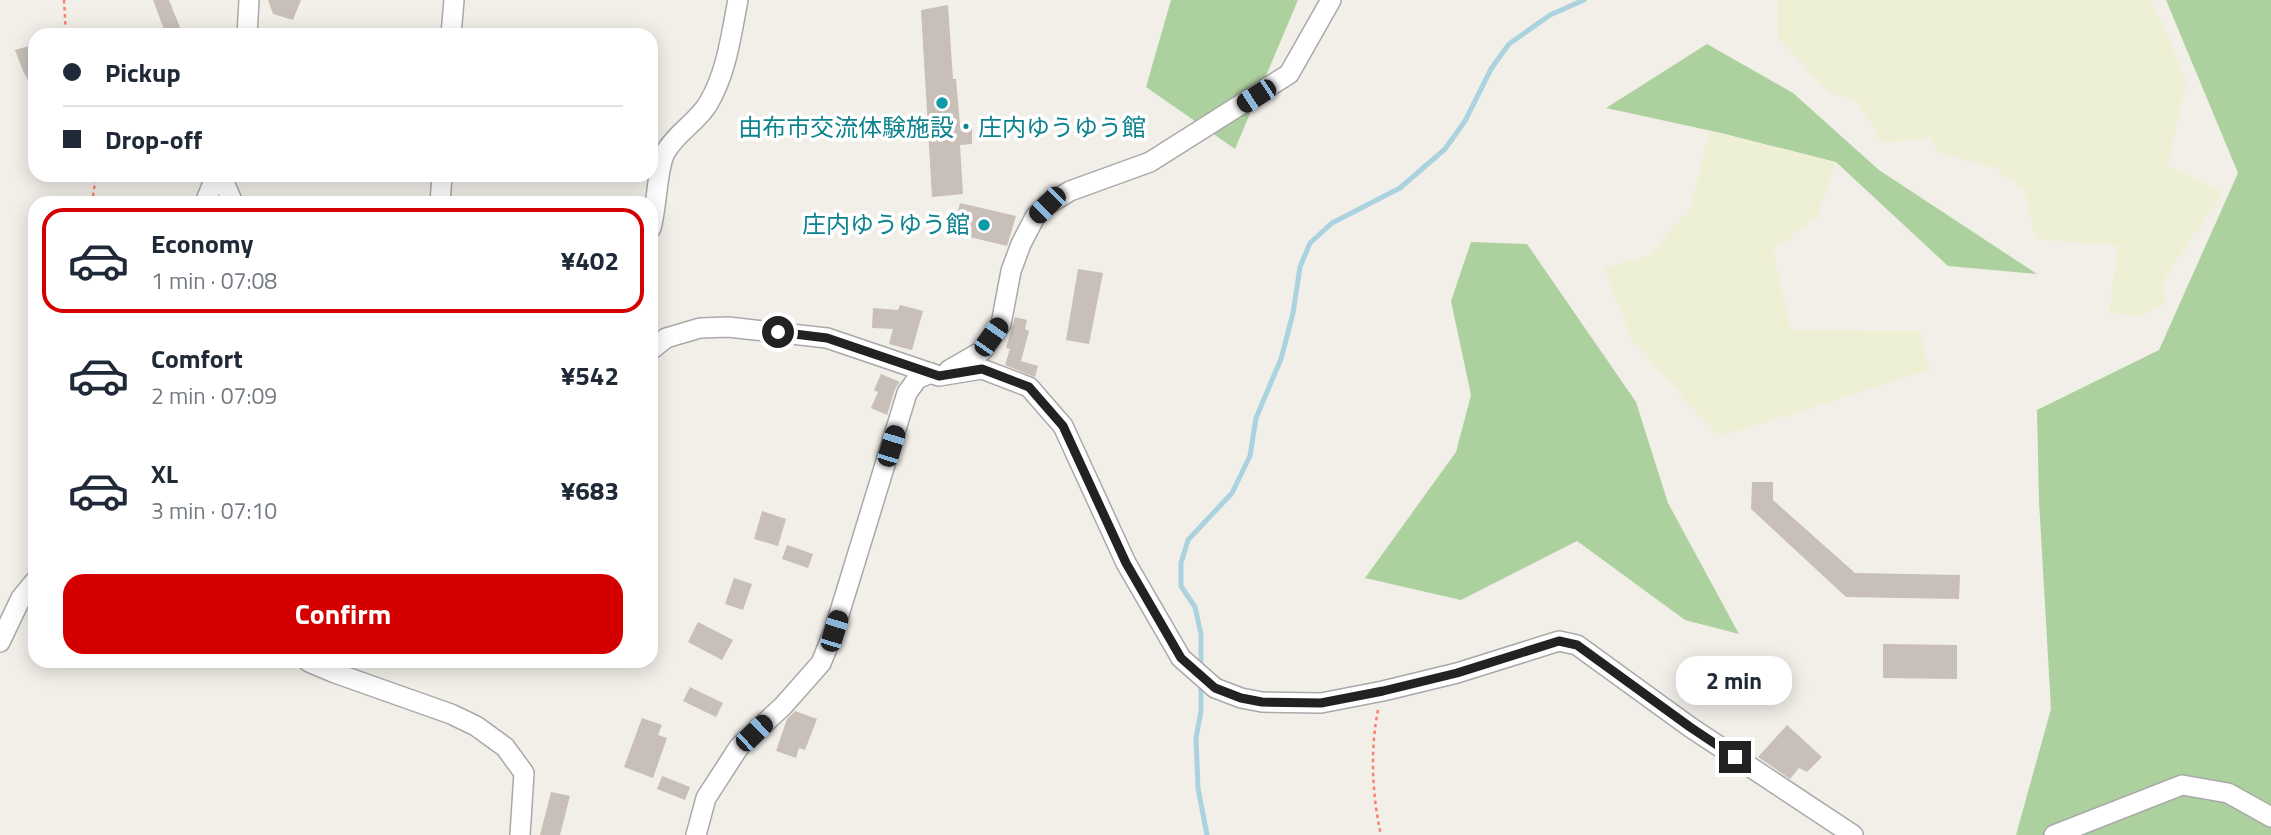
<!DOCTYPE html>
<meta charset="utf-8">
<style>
:root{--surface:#fff;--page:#f2f2f3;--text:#1f2937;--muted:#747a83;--line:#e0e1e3;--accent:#d40000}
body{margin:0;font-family:"Titillium Web","Noto Sans JP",sans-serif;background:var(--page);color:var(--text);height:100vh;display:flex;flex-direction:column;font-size:26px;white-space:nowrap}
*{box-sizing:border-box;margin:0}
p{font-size:23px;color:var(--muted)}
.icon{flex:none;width:38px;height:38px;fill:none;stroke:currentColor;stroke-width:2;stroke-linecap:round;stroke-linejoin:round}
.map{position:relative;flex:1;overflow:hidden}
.side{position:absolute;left:28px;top:196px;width:630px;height:472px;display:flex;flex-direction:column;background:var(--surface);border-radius:21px;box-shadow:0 4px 18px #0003}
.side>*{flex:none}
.guide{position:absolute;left:28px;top:28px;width:630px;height:154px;border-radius:21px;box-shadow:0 4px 18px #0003;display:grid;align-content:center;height:154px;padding:0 35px;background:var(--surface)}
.end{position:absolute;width:32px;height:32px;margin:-16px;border:9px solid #222;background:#fff;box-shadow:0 0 0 4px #fff}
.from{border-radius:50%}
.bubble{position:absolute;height:49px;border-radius:21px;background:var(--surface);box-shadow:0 4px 18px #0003;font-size:23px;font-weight:700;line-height:49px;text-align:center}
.car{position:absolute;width:21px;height:42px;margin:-21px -10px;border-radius:9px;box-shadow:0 0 5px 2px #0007;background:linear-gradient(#222 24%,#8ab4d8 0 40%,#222 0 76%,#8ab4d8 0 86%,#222 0)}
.guide b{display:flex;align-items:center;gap:24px;height:66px;font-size:26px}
.guide b+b{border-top:2px solid var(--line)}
.guide i{width:18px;height:18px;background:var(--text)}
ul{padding:12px 0 0;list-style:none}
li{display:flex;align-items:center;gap:21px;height:105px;margin:0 14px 10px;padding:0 21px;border:4px solid transparent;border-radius:21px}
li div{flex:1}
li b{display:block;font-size:26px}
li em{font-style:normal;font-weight:700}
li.selected{border-color:var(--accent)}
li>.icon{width:63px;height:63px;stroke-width:1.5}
.primary-button{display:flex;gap:14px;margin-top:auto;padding:14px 35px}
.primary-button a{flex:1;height:80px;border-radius:21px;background:var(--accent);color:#fff;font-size:28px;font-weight:700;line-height:80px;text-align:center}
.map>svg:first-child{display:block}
</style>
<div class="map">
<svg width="2271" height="835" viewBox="0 0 2271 835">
<rect width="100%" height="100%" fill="#f2efe9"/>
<g fill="#eef0d5">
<path d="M1778,0H2150L2161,19L2186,83L2168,165L2223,192L2163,281L2166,304L2141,317L2109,312L2118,246L2035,239L2024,190L1995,168L1939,153L1930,138L1882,143L1857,101L1830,93L1778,39Z"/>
<path d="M1709,131L1836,162L1817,217L1773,250L1791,330L1920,331L1929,370L1719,437L1632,340L1604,268L1649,256L1691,207Z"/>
</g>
<g fill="#add19e">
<path d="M1171,0H1298L1235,149L1146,87Z"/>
<path d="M2166,0H2271V835H2016L2051,709L2039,501L2037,410L2159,350L2238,173Z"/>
<path d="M1707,44L1793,93L1879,170L2037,274L1948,266L1836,162L1721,133L1606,108Z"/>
<path d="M1471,242L1527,244L1636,402L1668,503L1739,634L1685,620L1577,541L1461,600L1365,578L1456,452L1471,395L1451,301Z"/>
</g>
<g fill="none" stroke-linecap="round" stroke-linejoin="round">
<g stroke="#aad3df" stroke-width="5">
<path d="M1201,669V634L1195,607L1181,586V563L1188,540L1232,493L1250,456L1256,418L1281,359L1293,313L1300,267L1310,243L1332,223L1400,188L1445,149L1465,121L1491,69L1509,44L1550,15L1584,0"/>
<path d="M1201,682V711L1196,738L1198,788L1207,835"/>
</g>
</g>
<g fill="#c7bfb8">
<path d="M153,0H169L183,35H166Z"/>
<path d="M268,0H301L293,20L273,14Z"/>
<path d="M948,5L953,79H956L960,125H972V144L960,145L963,194L932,197L921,10Z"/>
<path d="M29,46L35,63V93L23,71L15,50Z"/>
<path d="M960,203L1016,216L1007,246L953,233Z"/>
<path d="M1078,269L1103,273L1089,344L1066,340Z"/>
<path d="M900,305L923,311L912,350L889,344L893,329L872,328L873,308L898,310Z"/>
<path d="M1015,317L1027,320L1025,329L1029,331L1021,361L1038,366L1035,377L1005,365L1010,349L1006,348Z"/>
<path d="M881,374L900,382L895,389L887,415L871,408L878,392L874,390Z"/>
<path d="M1752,482H1773V500L1855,573L1960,575L1959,599L1846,597L1751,509Z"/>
<path d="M762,511L786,519L778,546L754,539Z"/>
<path d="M787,545L813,554L808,568L782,559Z"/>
<path d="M734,578L752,584L743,610L725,604Z"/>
<path d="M698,622L733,640L722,660L688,642Z"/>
<path d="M1883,644L1957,645V679L1883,678Z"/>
<path d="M690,687L723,703L716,717L683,701Z"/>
<path d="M795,711L817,719L805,750L799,748L796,758L776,751L787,719Z"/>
<path d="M642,718L662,725L658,735L667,738L653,778L624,767Z"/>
<path d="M1787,725L1822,757L1807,772L1799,768L1790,779L1758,757Z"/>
<path d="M662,776L690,787L685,800L657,789Z"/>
<path d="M551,792L570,796L560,835H540Z"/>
</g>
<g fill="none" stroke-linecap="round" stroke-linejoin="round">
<g stroke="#a9a9a9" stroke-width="22">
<g id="minor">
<path d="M247,35L249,0"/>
<path d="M451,35L454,0"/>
<path d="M221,175L233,203"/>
<path d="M205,203L216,175"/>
<path d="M440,203L442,175"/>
<path d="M651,228C657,207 657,168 665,153C675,134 697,122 708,104C727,72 731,35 738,0"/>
<path d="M651,350L666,338L700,328L728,327L827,338L939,376L982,369L1029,387L1063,426L1126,563L1181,658L1215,688L1241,698L1262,702L1321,703L1383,691L1457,673L1559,641L1577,645L1690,727L1853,835"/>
<path d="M949,370L982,351L1001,324L1011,271L1021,244L1035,217L1047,205L1070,191L1150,162L1289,74L1331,0"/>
<path d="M0,642L21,598L35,581"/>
<path d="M309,662L335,673L451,714L476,726L505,747L524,773L520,835"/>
<path d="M696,835L706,798L739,747L783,706L821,663L834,631L907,393L917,379L931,373"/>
<path d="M2054,835L2182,785L2228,793L2271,817"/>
</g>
</g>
<g stroke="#fa8072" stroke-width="2.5" stroke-dasharray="3.5 3.5" stroke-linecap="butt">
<path d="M64,0L66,35"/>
<path d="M92,203L96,175"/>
<path d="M1378,710C1370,750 1372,795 1381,835"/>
</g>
<use href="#minor" stroke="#fff" stroke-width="19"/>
</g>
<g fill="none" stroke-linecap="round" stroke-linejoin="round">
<path stroke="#222" stroke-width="9" d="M778,332L827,338L939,376L982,369L1029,387L1063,426L1126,563L1181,658L1215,688L1241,698L1262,702L1321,703L1383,691L1457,673L1559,641L1577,645L1690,727L1735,757"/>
</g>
<g fill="#0f9aa8" stroke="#fff" stroke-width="2.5">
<circle cx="942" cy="103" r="7"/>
<circle cx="984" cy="225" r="7"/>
</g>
<g text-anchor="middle" stroke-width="7" stroke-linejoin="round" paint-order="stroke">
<g font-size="24" fill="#0d838f" stroke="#fff">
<text x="942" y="136">由布市交流体験施設・庄内ゆうゆう館</text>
<text x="970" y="233" text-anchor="end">庄内ゆうゆう館</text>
</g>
</g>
</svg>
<i class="end from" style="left:778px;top:332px"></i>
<i class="end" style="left:1735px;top:757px"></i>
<div class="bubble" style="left:1676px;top:656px;width:116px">2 min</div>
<i class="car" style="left:1256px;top:96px;rotate:237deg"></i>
<i class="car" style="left:1047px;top:205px;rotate:225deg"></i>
<i class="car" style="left:991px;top:337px;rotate:35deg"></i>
<i class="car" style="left:891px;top:446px;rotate:17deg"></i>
<i class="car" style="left:834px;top:631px;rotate:17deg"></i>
<i class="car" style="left:754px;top:733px;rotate:46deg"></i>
<div class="guide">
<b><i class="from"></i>Pickup</b>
<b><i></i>Drop-off</b>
</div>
<section class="side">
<ul>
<li class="selected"><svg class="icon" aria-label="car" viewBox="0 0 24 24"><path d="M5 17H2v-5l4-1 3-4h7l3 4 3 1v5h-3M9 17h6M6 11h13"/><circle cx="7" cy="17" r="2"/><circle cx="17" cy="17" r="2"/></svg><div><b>Economy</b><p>1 min · 07:08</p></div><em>¥402</em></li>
<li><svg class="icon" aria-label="car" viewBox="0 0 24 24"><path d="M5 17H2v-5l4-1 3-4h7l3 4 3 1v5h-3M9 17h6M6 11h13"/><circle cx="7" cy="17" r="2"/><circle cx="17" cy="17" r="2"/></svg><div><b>Comfort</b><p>2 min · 07:09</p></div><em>¥542</em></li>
<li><svg class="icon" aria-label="car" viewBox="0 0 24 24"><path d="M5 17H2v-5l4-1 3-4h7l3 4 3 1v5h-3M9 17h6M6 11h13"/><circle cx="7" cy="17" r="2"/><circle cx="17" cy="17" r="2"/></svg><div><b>XL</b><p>3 min · 07:10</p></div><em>¥683</em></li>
</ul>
<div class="primary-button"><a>Confirm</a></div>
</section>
</div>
